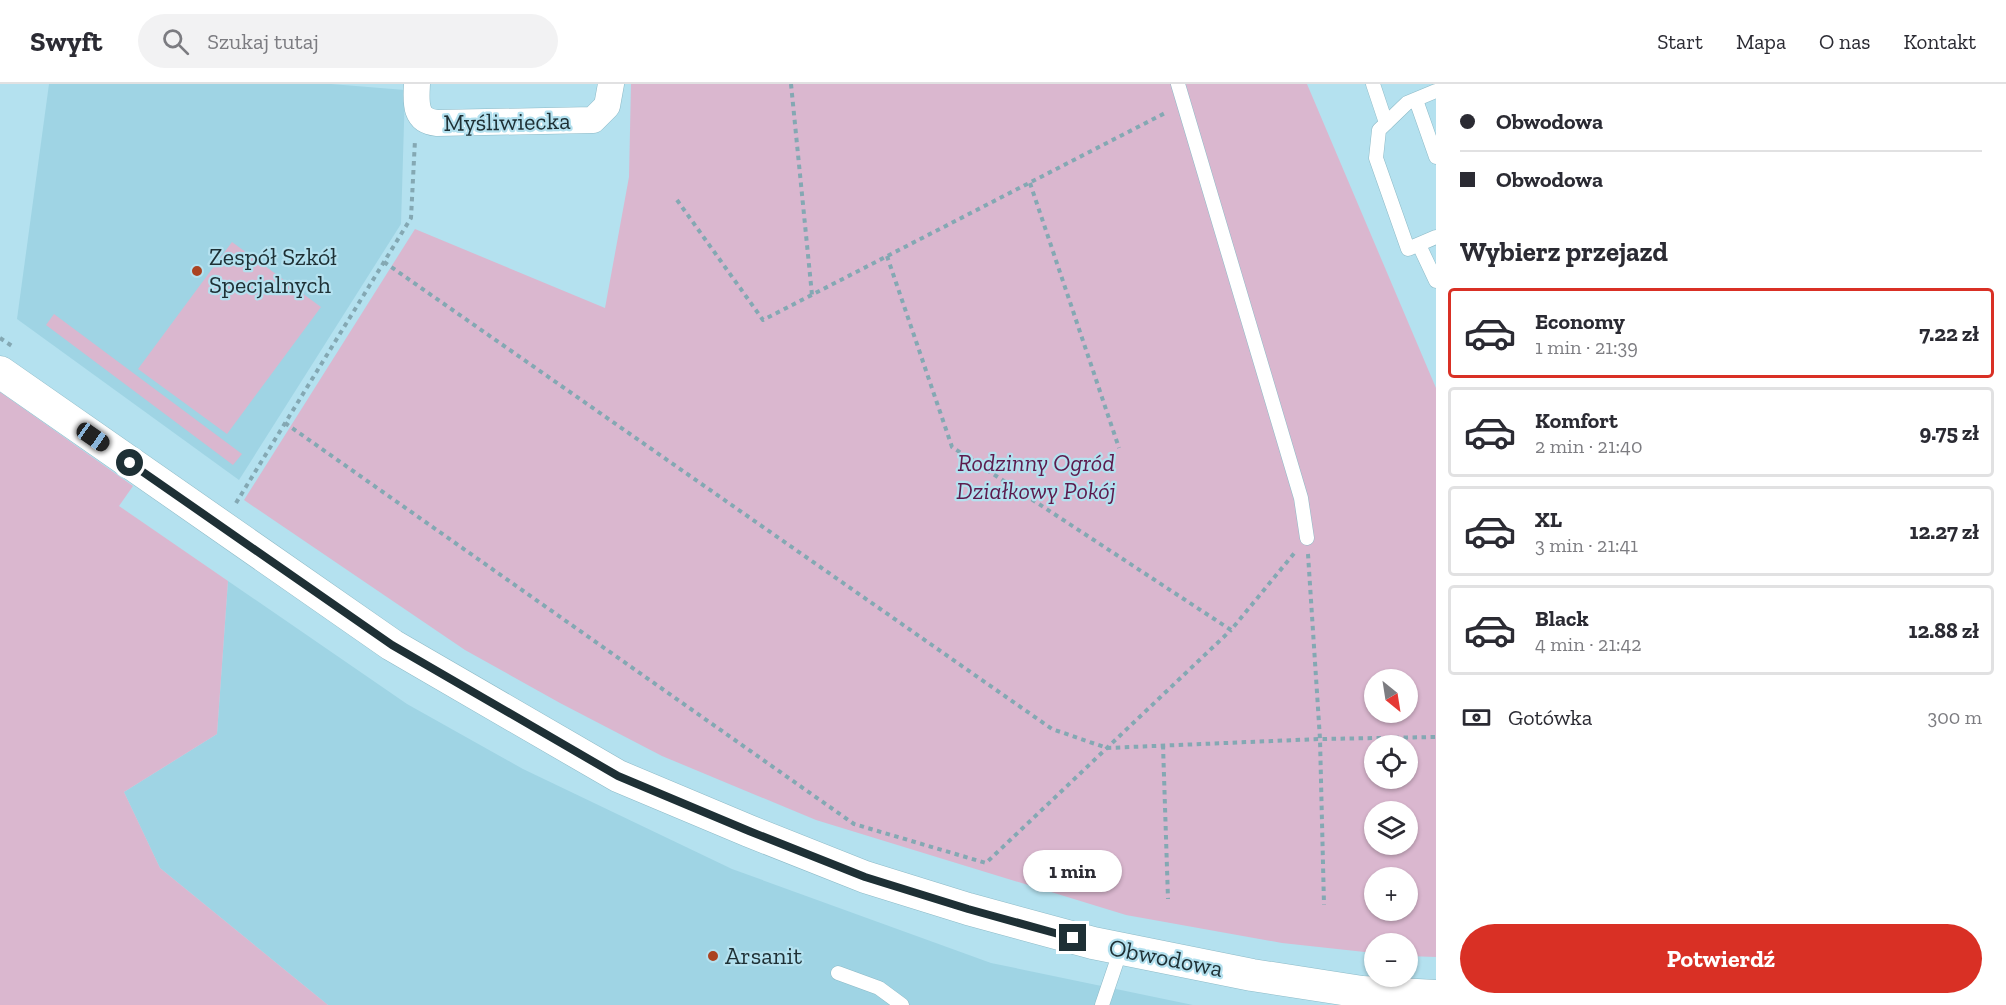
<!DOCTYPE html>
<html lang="pl">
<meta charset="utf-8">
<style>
:root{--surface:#fff;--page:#f2f2f3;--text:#2b2b33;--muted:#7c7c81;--line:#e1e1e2;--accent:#d93025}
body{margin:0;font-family:"Zilla Slab",serif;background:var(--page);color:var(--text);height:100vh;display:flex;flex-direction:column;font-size:22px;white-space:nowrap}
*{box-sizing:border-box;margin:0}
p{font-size:20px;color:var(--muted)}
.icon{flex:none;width:33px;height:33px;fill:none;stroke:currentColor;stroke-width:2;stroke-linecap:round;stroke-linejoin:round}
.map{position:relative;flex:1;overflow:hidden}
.side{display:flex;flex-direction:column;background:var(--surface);width:570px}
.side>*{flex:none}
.guide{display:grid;align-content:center;height:132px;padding:0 24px;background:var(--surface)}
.needle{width:39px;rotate:150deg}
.buttons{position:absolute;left:1364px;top:585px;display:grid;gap:12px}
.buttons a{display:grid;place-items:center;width:54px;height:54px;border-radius:50%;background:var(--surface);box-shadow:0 2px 4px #0004;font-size:30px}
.end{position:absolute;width:27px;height:27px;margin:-14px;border:8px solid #1e3035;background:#fff;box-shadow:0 0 0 3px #fff}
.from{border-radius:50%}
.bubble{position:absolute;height:42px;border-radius:21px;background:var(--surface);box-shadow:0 2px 4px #0004;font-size:20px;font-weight:800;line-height:42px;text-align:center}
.car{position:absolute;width:18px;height:36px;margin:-18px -9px;border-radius:8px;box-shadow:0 0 4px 2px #0007;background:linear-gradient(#222 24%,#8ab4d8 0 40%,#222 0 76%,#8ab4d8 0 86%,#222 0)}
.guide b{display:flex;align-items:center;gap:21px;height:57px;font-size:22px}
.guide b+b{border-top:2px solid var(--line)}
.guide i{width:15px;height:15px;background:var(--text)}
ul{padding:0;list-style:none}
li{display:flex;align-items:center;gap:18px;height:90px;margin:0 12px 9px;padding:0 12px;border:3px solid var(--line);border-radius:6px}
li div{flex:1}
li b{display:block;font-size:22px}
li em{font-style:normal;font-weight:800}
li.current{border-color:var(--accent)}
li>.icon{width:54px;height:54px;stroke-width:1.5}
h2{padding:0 24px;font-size:27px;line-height:72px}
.pay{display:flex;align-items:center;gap:15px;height:66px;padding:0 24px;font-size:22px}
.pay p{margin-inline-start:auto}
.action{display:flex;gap:12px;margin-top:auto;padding:12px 24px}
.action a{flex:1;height:69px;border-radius:36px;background:var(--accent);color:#fff;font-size:24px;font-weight:800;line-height:69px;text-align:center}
header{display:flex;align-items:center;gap:36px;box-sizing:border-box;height:84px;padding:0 30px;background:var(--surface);border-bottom:2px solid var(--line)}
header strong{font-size:28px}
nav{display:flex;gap:33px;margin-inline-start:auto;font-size:21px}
.search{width:420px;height:54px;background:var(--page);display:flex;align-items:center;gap:15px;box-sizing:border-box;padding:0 21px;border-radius:33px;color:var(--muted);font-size:22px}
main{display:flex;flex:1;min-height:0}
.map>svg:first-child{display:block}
</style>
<header>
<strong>Swyft</strong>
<div class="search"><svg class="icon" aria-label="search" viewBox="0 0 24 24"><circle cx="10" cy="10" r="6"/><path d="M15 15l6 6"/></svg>Szukaj tutaj</div>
<nav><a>Start</a><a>Mapa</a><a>O nas</a><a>Kontakt</a></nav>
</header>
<main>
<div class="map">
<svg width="1436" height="921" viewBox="0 0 1436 921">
<rect width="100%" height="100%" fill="#b4e1ef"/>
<g fill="#9fd4e4">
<path d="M49,0H331L405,6L401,140L239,396L17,235Z"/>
<path d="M228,497L407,620L523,685L732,785L991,879L1193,921H328L160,784L124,708L217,650Z"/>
</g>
<g fill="#dab7cf" fill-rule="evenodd">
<path d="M631,0H1307L1436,304V873L1407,872V860H1374V869L1282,859L1126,831L816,736L662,672L560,619L465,566L244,416L415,145L605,224L629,93ZM1374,596H1407V628H1374ZM1374,662H1407V694H1374ZM1374,728H1407V760H1374ZM1374,794H1407V826H1374Z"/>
<path d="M232,158L321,223L227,350L138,285Z"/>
<path d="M54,230L242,370L233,381L46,241Z"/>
<path d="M0,308L133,402L119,422L228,497L217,650L124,708L160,784L328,921H0Z"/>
</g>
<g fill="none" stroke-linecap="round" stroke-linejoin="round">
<g stroke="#8dbac7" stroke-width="15">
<g id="service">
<path d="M1178,0L1301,414L1307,454"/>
<path d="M1373,0L1386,39"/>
<path d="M1436,7L1407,19L1379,46L1376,74L1408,165L1436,153"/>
<path d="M1416,16L1436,73"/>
<path d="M1419,161L1436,197"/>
<path d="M838,889L879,904L902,921"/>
<path d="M1102,921L1121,865"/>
</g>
</g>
<g stroke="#8dbac7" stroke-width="27">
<path id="minor" d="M417,0C416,18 414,37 437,39L593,36L607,22L611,0"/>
</g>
<g stroke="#8dbac7" stroke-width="33">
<path id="tertiary" d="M0,288L392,561L618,692L749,747L865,793L968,825L1093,859L1252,891L1362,908L1436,912"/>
</g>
<g stroke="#84a8b3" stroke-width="4" stroke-dasharray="4.5 4.5" stroke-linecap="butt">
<path d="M791,0L812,211"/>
<path d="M1030,99L1119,364"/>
<path d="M677,116L763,236L1167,28"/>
<path d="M887,172L952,363L1231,546L1296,467"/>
<path d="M384,178L1052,645L1107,664L1320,655L1436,653"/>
<path d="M0,254L12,262"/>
<path d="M285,339L854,740L986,779L1231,546"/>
<path d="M236,419L411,134L415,56"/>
<path d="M1308,470L1320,655L1324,821"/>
<path d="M1163,661L1168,815"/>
</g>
<use href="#service" stroke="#fff" stroke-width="14"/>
<use href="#minor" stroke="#fff" stroke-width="26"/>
<use href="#tertiary" stroke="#fff" stroke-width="32"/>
</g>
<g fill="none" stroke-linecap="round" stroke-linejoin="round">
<path stroke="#1e3035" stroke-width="8" d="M130,379L392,561L618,692L749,747L865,793L968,825L1073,854"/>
</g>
<g fill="#ab4321" stroke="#b4e1ef" stroke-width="2">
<circle cx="197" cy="187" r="6"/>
<circle cx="713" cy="872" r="6"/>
</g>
<g text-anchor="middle" stroke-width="4.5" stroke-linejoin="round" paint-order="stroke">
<g font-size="24" fill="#1e3035" stroke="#b4e1ef">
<text transform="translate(507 38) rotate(-1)" y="8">Myśliwiecka</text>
<text transform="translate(1166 874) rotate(11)" y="8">Obwodowa</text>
</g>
<g font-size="24" fill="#1e3035" stroke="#b4e1ef" text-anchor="start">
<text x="209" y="181">Zespół Szkół<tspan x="209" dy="28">Specjalnych</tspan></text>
<text x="725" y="880">Arsanit</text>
</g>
<g font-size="24" font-style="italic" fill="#5c1b4d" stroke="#b4e1ef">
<text x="1036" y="387">Rodzinny Ogród<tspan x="1036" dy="28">Działkowy Pokój</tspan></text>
</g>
</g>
</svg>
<div class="buttons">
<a><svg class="needle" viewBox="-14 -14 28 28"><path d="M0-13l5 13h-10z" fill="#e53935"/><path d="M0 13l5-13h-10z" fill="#7c7c81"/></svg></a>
<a><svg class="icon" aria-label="locate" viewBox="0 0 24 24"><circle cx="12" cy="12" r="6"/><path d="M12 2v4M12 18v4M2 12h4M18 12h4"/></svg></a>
<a><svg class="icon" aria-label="layers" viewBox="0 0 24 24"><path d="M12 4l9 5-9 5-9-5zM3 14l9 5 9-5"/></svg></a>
<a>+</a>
<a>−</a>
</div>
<i class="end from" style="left:130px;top:379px"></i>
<i class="end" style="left:1073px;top:854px"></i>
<div class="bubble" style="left:1023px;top:766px;width:99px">1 min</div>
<i class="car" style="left:93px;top:353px;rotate:125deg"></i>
</div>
<section class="side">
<div class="guide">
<b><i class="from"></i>Obwodowa</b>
<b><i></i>Obwodowa</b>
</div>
<h2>Wybierz przejazd</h2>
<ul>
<li class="current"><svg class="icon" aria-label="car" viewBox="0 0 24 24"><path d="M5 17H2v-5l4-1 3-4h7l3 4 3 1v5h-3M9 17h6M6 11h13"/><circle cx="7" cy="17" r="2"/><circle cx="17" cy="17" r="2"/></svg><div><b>Economy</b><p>1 min · 21:39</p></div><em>7.22 zł</em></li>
<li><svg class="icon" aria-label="car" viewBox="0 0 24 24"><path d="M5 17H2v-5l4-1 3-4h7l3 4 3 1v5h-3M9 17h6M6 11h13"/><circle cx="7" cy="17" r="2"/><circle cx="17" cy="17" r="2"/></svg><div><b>Komfort</b><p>2 min · 21:40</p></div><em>9.75 zł</em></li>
<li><svg class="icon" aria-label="car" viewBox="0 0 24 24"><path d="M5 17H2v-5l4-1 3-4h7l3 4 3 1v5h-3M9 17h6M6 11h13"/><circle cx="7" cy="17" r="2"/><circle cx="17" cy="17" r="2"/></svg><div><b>XL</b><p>3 min · 21:41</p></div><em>12.27 zł</em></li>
<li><svg class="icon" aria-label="car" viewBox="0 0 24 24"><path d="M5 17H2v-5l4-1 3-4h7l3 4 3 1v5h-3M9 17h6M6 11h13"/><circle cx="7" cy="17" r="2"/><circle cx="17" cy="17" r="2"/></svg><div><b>Black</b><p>4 min · 21:42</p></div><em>12.88 zł</em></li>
</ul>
<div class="pay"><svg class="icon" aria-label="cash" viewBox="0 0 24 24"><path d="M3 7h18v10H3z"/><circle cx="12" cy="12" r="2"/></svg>Gotówka<p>300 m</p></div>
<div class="action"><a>Potwierdź</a></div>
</section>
</main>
